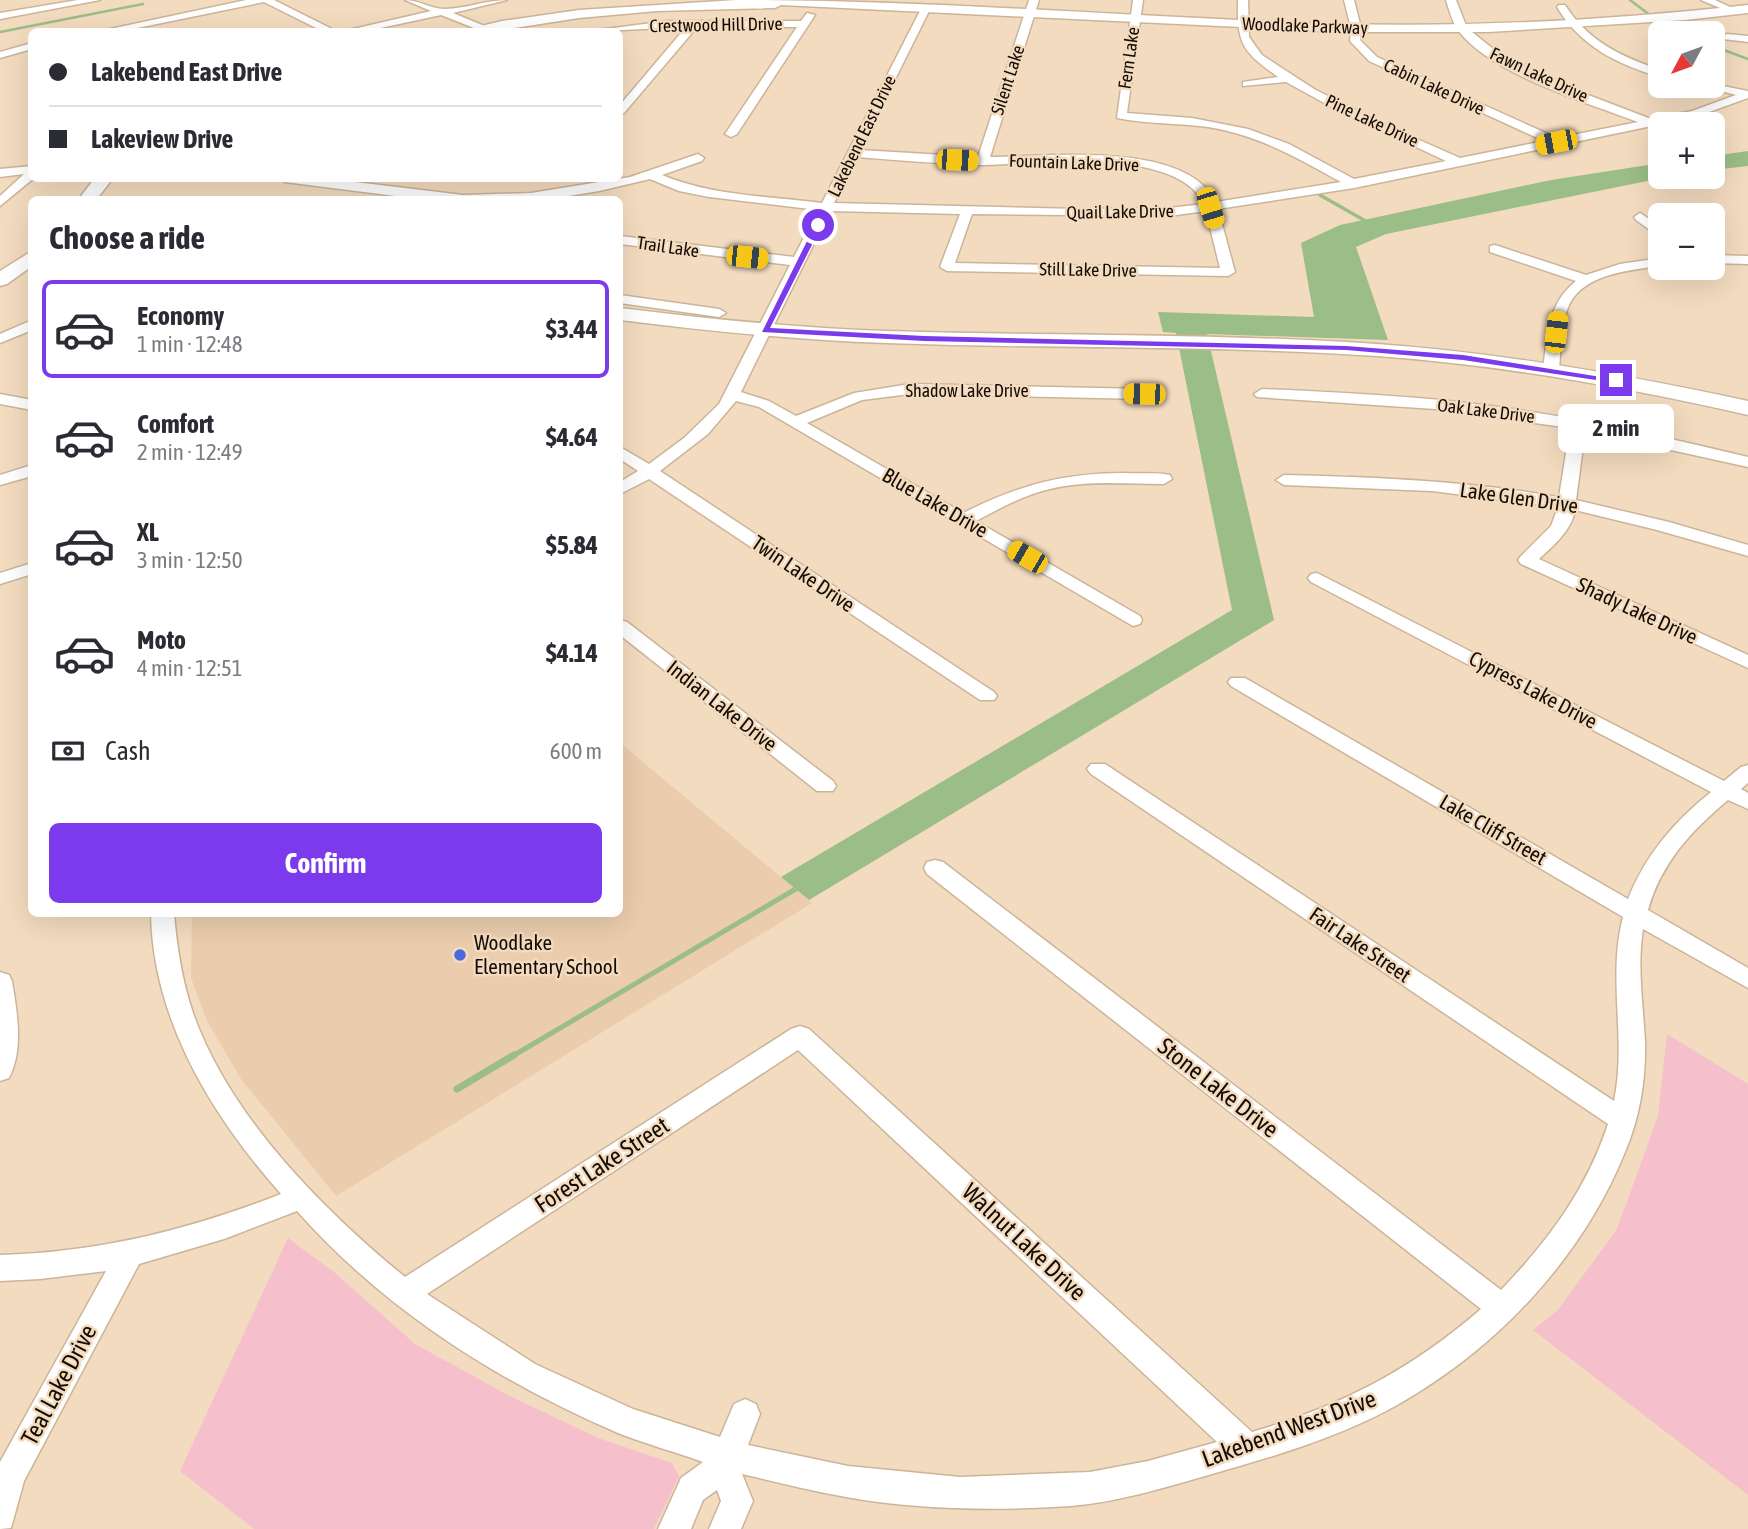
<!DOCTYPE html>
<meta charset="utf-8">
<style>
:root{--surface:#fff;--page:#f7f7f7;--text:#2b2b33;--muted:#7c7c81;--line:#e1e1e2;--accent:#7c3aed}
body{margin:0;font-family:"Asap Condensed",sans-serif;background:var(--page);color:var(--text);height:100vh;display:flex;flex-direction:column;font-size:26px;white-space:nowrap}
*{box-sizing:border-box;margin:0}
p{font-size:23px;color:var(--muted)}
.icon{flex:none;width:38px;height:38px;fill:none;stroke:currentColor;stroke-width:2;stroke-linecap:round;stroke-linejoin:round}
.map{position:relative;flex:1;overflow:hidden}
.side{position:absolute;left:28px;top:196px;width:595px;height:721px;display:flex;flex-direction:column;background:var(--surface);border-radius:10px;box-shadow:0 7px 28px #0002}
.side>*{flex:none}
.top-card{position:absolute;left:28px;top:28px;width:595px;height:154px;border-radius:10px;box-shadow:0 7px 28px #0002;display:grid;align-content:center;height:154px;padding:0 21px;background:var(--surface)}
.needle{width:46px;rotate:229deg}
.tools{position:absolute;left:1648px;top:21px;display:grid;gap:14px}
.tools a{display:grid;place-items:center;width:77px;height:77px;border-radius:10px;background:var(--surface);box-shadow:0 7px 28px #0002;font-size:35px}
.end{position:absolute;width:32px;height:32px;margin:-16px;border:9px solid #7c3aed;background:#fff;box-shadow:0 0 0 4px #fff}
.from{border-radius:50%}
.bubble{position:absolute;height:49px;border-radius:10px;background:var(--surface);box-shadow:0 7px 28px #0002;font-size:23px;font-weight:700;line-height:49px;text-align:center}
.car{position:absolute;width:21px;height:42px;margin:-21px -10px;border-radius:9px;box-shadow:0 0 5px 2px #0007;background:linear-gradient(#f5c518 24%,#345 0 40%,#f5c518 0 76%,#345 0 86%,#f5c518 0)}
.top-card b{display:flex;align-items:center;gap:24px;height:66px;font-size:26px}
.top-card b+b{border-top:2px solid var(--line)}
.top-card i{width:18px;height:18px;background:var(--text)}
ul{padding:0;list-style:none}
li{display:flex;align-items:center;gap:21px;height:98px;margin:0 14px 10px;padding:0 7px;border:4px solid transparent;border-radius:10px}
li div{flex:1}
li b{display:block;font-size:26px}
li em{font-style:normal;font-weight:700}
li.selected{border-color:var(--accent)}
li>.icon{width:63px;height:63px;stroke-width:1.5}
h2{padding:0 21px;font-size:32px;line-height:84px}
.pay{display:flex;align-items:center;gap:18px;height:77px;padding:0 21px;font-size:26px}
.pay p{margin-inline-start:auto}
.action{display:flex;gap:14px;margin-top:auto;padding:14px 21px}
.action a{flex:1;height:80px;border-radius:10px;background:var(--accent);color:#fff;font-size:28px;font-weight:700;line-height:80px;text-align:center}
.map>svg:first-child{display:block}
</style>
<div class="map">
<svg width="1748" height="1529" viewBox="0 0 1748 1529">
<rect width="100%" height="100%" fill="#f3dbbf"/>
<path fill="#ebcdad" d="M620,743L812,903L336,1196L241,1079L207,1021L191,978L192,914H620Z"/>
<g fill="#f5c0cb">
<path d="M1667,1034L1748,1084V1495L1533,1330L1558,1310L1617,1229L1658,1116Z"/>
<path d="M288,1238L334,1272L415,1344L508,1395L598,1438L672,1463L679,1476L654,1529H254L180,1471Z"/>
</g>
<g fill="#9bbd88">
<path d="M1748,151V166L1713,170V156Z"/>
<path d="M1661,163V177H1667L1386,234L1356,247L1388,340L1207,334L1274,620L809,900L781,877L1232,610L1176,333L1163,332L1158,312L1314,317L1301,243L1340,225L1551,180Z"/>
</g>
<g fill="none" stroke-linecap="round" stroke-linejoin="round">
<g stroke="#9bbd88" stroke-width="2.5">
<path d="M1630,0L1658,21L1685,33"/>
<path d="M0,32L143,4"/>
<path d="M1713,46L1748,59"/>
</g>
<path stroke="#9bbd88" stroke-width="3.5" d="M1320,195L1369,223"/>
<path stroke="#9bbd88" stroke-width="5" d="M511,1057L799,887"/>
<path stroke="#9bbd88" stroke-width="7" d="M457,1089L514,1055"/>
<g stroke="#ccb499" stroke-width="3">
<g id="street">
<path d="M78,0H100L0,19V13Z"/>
<path d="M246,0H274L338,32H324L264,2L118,32H96Z"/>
<path d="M405,0C419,0 431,9 444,9C465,9 486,0 507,0L453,13L499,32H484L441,15L362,32H340L431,11Z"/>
<path d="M1029,0H1039L990,157C1049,157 1184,140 1216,202L1341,182C1298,158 1258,135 1208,127C1178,123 1147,124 1117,118L1133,0H1143L1127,113L1192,118L1248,129L1289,144L1354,179L1446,161L1339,111L1286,82L1243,86V82L1278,77C1242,51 1237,45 1238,0H1248L1249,37L1262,55L1314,89L1381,123L1460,158L1544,141L1369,61L1350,41L1351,28L1344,0H1354L1361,28L1360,40L1377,57L1557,138L1638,122C1588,103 1490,74 1458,30C1452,21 1449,10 1446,0H1456L1467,28L1502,56L1554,82L1651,119L1692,111L1736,95L1702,86L1713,84L1748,91V98L1695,117L1354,188L1218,209L1235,272L1228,276L947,271L940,267L960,214L830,211L741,392L769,401L796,416L854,393L910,384L1145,389L1153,394L1145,399L910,394L862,400L807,423L963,513C1020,485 1062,473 1126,473C1140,474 1156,472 1170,475L1172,479L1164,484C1126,484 1087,480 1050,489C1024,495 1000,508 976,521L1140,616L1142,620L1140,624L1133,626L759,407L736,401L708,434L660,471L994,692L997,696L994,700H980L649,479L620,494V482L638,471L620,459V447L649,464L684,438L719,404L790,265L620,244V236L794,257L818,210L709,197L679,191L650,179L599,191L544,200H427L285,182L279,178H322L463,195L531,193L630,177L698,154L704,158L702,161L662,175C712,196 769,196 822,203L923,5L931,7L860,150L978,157ZM857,157C898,160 939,164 980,165C1035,165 1176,145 1204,204L1169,208L1078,209L834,203ZM1206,211L1220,268L955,263L972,214L1169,216Z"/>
<path d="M1701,0H1715L1730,7L1725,10Z"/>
<path d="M1559,5H1565C1588,41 1621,57 1661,70V77C1618,65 1580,46 1557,7Z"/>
<path d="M807,13L815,15L737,134L731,137L725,134L797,27H697L624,113L620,114V105L686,27L582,32L668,21H801Z"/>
<path d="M1727,34L1748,36V42L1723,39L1722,37Z"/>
<path d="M32,43V49L0,58V52Z"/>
<path d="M32,166V178H34L0,206V196L24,174L0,177V169Z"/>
<path d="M1640,213L1661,227V238L1636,220L1634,217Z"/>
<path d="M1495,245L1586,275L1620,264L1661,258V266C1629,270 1579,274 1567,310C1560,328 1561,349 1559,369L1551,374L1543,369C1548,335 1547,304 1576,281L1490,252V246Z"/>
<path d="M1713,255L1748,256V264L1713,263Z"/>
<path d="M620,295L719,309L726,313L719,317L620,303Z"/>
<path d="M32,320V330L0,343V334Z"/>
<path d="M1262,389C1328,392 1394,395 1459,402C1557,413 1653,434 1748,457V467L1585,431L1576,500L1669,522L1748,545V556L1657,530L1575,510C1572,530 1553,546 1539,559L1748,655V668L1521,564L1518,560L1521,556L1551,526L1558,507L1432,491L1284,485L1276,480L1284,475C1376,477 1469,481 1559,497L1570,428L1435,409L1257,397L1254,394Z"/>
<path d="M0,394L32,400V410L0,404Z"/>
<path d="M32,465V476L0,485V475Z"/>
<path d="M32,563V574L0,584V573Z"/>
<path d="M1317,573L1724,781L1741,767L1748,765V783L1741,789L1748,793V809L1728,800C1691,831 1661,863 1648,910L1748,968V988L1643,929C1637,966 1643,1004 1645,1041C1646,1079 1640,1117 1625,1152C1581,1261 1492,1354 1388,1410C1333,1439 1272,1457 1212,1474C1166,1487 1119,1502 1071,1506C997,1511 919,1510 846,1497C811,1491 777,1482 742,1474L753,1501L741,1529H709L721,1501L717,1490L703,1500L691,1529H658L681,1478L703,1462C675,1452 646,1444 618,1433C497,1381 385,1310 297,1211L224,1239L139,1264L24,1481L11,1528L0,1529V1462L106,1271L40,1279L0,1281V1255C99,1252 189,1230 281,1194C212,1116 153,1020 151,914H174C177,948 182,981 193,1013C229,1116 323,1210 405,1277L791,1029L800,1026L809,1029L1252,1432C1341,1406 1411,1370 1481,1309L927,874L924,868L927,862L935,860L943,862L1501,1290C1548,1241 1587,1189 1608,1124L1091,774L1087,769L1091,764H1105L1614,1101C1627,1040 1607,977 1623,917L1231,686L1228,682L1231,678H1245L1628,899C1646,854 1674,822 1711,792L1311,582L1308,578L1311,574ZM798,1050L1217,1442L1148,1461L1090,1472L960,1477L848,1466L748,1445L760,1414L756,1404L745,1399L734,1404L720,1437L633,1409L535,1364L427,1294Z"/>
<path d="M620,620L627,622L833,781L836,786L833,791H817L620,635Z"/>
<path d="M0,972L9,975L12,981C17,1012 24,1049 9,1078L0,1081Z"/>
</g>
</g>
<g stroke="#ccb499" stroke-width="3">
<g id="secondary">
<path d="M736,0C938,0 1140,18 1342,24C1477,27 1614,20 1748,5V13L1685,20L1488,32H1343L781,5L775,8L657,11L579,18L488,32H456L502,21L579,10Z"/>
<path d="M95,178H113L96,200H78Z"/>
<path d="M32,251V266L7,284L0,286V271Z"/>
<path d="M620,308C709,319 797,328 887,331C1050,336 1214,333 1377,344C1502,353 1626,375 1748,401V415C1626,387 1502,365 1377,356C1214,345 1050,349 887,343C797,340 709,331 620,320Z"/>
</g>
</g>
<use href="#street" fill="#fff" fill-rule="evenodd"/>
<use href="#secondary" fill="#fff" fill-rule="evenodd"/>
</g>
<path fill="#7c3aed" d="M818,223L822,225L770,328L924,336L1346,346L1463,355L1620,380L1616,383L1463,360L1346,350L924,341L762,332L815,225Z"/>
<circle fill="#486ade" stroke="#f3dbbf" stroke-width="2.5" cx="460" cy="955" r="7"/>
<g text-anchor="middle" stroke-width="5" stroke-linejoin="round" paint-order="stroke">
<g font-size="18" fill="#140c04" stroke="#f3dbbf">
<text transform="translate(716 25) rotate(-1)" y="6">Crestwood Hill Drive</text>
<text transform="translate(1305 26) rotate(2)" y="6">Woodlake Parkway</text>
<text transform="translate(1129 58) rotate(-82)" y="6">Fern Lake</text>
<text transform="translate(1539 75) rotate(25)" y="6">Fawn Lake Drive</text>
<text transform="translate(1008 80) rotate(-72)" y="6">Silent Lake</text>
<text transform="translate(1434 87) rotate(25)" y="6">Cabin Lake Drive</text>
<text transform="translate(1372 121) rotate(25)" y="6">Pine Lake Drive</text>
<text transform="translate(862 136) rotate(-64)" y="6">Lakebend East Drive</text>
<text transform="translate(1074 163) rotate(2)" y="6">Fountain Lake Drive</text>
<text transform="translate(1120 212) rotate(-1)" y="6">Quail Lake Drive</text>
<text transform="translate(668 247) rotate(8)" y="6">Trail Lake</text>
<text transform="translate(1088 270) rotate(1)" y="6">Still Lake Drive</text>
<text x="967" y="397">Shadow Lake Drive</text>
<text transform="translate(1486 411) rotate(7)" y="6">Oak Lake Drive</text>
</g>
<g font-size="21" fill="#140c04" stroke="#f3dbbf">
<text transform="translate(1519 498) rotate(8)" y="7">Lake Glen Drive</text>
<text transform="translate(935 503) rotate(30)" y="7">Blue Lake Drive</text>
<text transform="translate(803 574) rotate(34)" y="7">Twin Lake Drive</text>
<text transform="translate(1637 611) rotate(25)" y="7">Shady Lake Drive</text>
<text transform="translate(1533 690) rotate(28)" y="7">Cypress Lake Drive</text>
<text transform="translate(722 706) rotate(38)" y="7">Indian Lake Drive</text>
<text transform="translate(1493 830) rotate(30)" y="7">Lake Cliff Street</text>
<text transform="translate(1360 945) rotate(34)" y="7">Fair Lake Street</text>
</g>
<g font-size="21" fill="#140c04" stroke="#f3dbbf" text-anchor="start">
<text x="474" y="950">Woodlake<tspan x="474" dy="24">Elementary School</tspan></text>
</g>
<g font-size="24" fill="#140c04" stroke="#f3dbbf">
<text transform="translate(1218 1088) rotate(38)" y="8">Stone Lake Drive</text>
<text transform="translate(602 1165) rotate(-33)" y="8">Forest Lake Street</text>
<text transform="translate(1024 1242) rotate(43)" y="8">Walnut Lake Drive</text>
<text transform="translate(59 1385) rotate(-62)" y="8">Teal Lake Drive</text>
<text transform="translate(1289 1429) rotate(-20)" y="8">Lakebend West Drive</text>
</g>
</g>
</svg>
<div class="tools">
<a><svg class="needle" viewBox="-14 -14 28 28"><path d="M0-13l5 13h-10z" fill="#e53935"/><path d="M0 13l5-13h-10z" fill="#7c7c81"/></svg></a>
<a>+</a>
<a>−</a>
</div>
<i class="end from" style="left:818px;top:225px"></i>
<i class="end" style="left:1616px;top:380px"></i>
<div class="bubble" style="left:1558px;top:404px;width:116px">2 min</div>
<i class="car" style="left:1556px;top:142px;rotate:259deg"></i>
<i class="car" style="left:957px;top:160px;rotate:92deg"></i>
<i class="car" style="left:1210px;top:208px;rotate:163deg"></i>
<i class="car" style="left:747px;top:257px;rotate:96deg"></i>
<i class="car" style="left:1556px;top:332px;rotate:7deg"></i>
<i class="car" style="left:1144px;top:394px;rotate:271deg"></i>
<i class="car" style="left:1027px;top:557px;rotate:300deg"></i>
<div class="top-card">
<b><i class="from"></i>Lakebend East Drive</b>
<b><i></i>Lakeview Drive</b>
</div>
<section class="side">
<h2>Choose a ride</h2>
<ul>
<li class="selected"><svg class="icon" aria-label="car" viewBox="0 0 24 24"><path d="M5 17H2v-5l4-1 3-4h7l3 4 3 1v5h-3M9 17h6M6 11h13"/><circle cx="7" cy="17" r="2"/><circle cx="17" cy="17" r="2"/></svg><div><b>Economy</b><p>1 min · 12:48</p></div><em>$3.44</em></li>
<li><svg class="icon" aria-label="car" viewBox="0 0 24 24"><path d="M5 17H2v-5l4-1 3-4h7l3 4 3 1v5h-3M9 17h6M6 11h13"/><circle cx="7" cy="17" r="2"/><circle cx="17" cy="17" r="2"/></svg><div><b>Comfort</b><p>2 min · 12:49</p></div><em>$4.64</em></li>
<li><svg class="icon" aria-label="car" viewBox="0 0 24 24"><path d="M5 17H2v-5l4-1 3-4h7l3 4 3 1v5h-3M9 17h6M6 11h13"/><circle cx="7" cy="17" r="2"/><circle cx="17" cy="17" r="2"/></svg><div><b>XL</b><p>3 min · 12:50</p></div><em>$5.84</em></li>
<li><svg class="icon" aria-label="car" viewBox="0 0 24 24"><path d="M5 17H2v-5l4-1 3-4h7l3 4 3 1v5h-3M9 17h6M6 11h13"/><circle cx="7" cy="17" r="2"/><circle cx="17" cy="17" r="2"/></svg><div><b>Moto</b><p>4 min · 12:51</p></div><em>$4.14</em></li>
</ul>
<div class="pay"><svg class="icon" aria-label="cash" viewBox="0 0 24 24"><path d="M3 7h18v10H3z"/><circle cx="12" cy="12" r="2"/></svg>Cash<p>600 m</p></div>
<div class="action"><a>Confirm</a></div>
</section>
</div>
